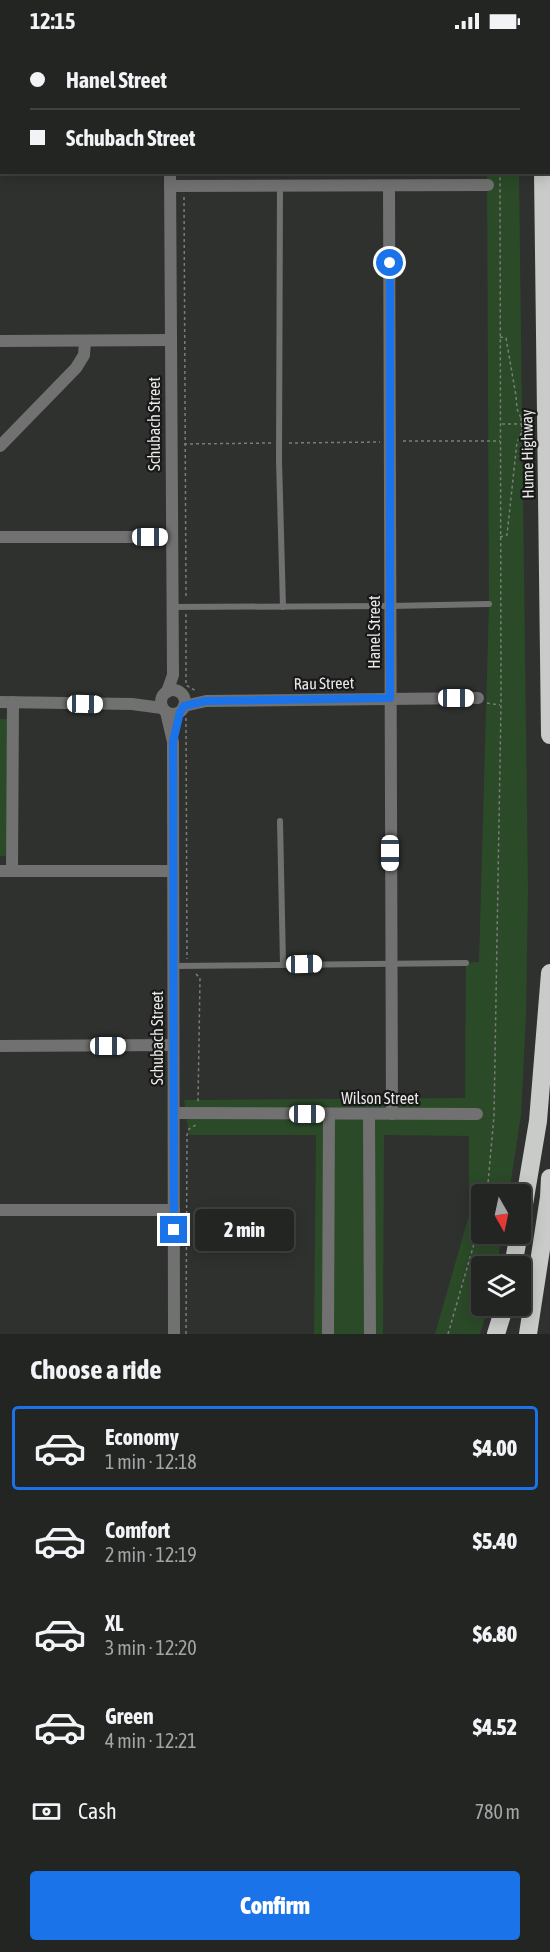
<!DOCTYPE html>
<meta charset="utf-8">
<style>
:root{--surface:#232523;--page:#2f3130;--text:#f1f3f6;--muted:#a3a5a6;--line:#404241;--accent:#1a73e8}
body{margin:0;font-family:"Asap Condensed",sans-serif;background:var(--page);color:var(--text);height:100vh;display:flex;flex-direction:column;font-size:22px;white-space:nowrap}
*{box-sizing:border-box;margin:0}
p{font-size:20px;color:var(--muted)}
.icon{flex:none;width:33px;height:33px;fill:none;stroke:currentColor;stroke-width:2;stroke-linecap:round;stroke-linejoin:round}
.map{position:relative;height:1292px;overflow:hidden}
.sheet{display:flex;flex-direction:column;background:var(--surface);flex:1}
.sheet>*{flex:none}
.guide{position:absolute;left:0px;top:0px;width:550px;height:132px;box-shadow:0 3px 15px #0003,0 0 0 2px var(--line);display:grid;align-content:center;height:132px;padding:0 30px;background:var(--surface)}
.needle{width:39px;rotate:171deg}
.buttons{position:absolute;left:471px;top:1142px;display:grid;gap:12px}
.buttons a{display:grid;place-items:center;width:60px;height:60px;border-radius:6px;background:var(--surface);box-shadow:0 3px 15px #0003,0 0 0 2px var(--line);font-size:30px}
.end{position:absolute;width:27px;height:27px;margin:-14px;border:8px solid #1a73e8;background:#fff;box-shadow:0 0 0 3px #fff}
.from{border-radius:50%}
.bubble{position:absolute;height:42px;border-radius:6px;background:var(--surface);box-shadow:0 3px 15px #0003,0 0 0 2px var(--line);font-size:20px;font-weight:800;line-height:42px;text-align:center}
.car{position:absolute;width:18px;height:36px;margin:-18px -9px;border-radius:8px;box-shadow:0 0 4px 2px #0007;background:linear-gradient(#fff 24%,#345 0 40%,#fff 0 76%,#345 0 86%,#fff 0)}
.guide b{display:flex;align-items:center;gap:21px;height:57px;font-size:22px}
.guide b+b{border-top:2px solid var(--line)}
.guide i{width:15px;height:15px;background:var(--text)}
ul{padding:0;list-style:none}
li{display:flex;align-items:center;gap:18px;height:84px;margin:0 12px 9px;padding:0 18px;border:3px solid transparent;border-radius:6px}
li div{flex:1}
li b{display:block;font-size:22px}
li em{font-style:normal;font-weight:800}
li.on{border-color:var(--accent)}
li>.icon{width:54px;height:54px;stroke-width:1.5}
h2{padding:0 30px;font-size:27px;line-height:72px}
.pay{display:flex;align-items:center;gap:15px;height:66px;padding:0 30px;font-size:22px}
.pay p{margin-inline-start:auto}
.cta{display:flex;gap:12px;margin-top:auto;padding:12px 30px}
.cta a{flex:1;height:69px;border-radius:6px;background:var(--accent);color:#fff;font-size:24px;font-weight:800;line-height:69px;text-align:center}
.status{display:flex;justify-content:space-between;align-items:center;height:42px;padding:0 30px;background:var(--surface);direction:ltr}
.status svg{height:16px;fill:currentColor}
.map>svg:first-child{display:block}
</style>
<div class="status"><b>12:15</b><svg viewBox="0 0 49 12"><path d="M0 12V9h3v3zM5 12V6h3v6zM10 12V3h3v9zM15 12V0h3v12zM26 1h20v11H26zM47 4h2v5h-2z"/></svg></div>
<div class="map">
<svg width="550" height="1292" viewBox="0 0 550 1292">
<rect width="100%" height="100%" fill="#2f312f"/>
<g fill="#2b4a28">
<path d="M487,131H519L528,848L526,974L521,1073L509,1152H482V1191H503L496,1224H482V1263H489L480,1292H435L469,1173V1094L384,1093L383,1292H314L316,1093H189L184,1058L465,1056L466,921L479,920L489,562Z"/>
<rect x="0" y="677" width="7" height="137"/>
</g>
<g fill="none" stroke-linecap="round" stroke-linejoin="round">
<g stroke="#7b7d7b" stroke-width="1.5" stroke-dasharray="3 3" stroke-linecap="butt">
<path d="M183,0V2"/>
<path d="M501,2V0"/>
<path d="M0,82H2"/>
<path d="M184,155L186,556"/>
<path d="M500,295L506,296L516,354L517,367L521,376L528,377L530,380"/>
<path d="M521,376L522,389"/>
<path d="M502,382H522"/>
<path d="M403,399H500"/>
<path d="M289,401L380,400"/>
<path d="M184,402L272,401"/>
<path d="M500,495L507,493L517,400L522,390L531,381"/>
<path d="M186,572V643L196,649"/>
<path d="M487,661L500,663"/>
<path d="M186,676L187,917"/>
<path d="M196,932L200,936L198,1061"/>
<path d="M487,1152L494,1074L501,663L500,130"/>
<path d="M186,1292L187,1093L189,1087L196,1083"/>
<path d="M448,1292L482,1174"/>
</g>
<g stroke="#707170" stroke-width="6">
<path d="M280,143L279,418L283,565"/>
<path d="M172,565L391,564L489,562"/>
<path d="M280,779L283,922"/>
<path d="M174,924L466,921"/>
</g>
<g stroke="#707170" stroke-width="12">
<path d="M0,68H2"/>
<path d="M170,144L488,143"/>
<path d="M389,144L392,1072"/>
<path d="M0,299L171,298"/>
<path d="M0,404L76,326L84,313L85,299"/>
<path d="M0,495H171"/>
<path d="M0,660L132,662L162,666"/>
<path d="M184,664L206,659L478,656"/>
<path d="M0,829H173"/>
<path d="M12,829L13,660"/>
<path d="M0,1004L173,1003"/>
<path d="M174,1071L477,1072"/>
<path d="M369,1072L370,1292"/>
<path d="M0,1168H174"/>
<path d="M328,1292L329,1072"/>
</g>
<g stroke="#707170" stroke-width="12">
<path d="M170,0V2"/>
<circle cx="173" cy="660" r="12"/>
<path d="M167,650L173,633L170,130"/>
<path d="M166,670L173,700L174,1292"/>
</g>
<g stroke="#c8cbc8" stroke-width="18">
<path d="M543,2V0"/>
<path d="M543,130L550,693"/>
<path d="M520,1186L538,1079L550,931"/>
<path d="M513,1224L519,1191"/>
<path d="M496,1292L505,1263"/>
<path d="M528,1292L549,1155L550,1136"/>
</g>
</g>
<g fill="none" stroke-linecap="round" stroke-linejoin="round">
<path stroke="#1a73e8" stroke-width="8" d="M174,1188L173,700L180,670L184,664L206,659L390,656V221"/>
</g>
<g text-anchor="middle" stroke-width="4.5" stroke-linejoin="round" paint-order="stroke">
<g font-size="16" fill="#e9eae8" stroke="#181918">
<text transform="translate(154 382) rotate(-90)" y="6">Schubach Street</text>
<text transform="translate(527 412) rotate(-91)" y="6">Hume Highway</text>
<text transform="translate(374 590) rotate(-90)" y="6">Hanel Street</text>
<text transform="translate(324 641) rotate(-1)" y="6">Rau Street</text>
<text transform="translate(157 996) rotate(-90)" y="6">Schubach Street</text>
<text x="380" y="1062">Wilson Street</text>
</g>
</g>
</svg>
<div class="buttons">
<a><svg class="needle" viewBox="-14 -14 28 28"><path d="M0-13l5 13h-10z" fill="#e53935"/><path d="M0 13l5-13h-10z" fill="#a3a5a6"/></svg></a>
<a><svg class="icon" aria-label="layers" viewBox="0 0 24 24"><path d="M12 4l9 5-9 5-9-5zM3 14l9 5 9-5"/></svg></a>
</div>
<i class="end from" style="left:390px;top:221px"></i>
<i class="end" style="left:174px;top:1188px"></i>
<div class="bubble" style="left:195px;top:1167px;width:99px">2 min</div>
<i class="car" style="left:150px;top:495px;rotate:90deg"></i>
<i class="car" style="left:456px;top:656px;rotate:90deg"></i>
<i class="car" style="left:85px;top:662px;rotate:91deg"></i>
<i class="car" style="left:390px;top:811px;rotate:180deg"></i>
<i class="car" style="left:304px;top:922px;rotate:89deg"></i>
<i class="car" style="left:108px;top:1004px;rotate:90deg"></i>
<i class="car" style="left:307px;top:1072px;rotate:90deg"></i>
<div class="guide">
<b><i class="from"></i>Hanel Street</b>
<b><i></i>Schubach Street</b>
</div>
</div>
<section class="sheet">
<h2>Choose a ride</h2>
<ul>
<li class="on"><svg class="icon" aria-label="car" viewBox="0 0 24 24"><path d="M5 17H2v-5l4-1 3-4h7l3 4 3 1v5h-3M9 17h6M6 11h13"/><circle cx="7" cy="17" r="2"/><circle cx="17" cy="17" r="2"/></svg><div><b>Economy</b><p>1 min · 12:18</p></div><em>$4.00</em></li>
<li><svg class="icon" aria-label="car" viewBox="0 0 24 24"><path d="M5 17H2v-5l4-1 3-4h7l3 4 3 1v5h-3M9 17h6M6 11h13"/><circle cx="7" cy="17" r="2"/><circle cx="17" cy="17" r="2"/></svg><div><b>Comfort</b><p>2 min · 12:19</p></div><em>$5.40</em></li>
<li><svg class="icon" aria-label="car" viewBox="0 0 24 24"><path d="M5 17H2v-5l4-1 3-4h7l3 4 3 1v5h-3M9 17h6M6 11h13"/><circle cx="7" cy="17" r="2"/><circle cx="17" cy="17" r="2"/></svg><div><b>XL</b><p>3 min · 12:20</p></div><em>$6.80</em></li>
<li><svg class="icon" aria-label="car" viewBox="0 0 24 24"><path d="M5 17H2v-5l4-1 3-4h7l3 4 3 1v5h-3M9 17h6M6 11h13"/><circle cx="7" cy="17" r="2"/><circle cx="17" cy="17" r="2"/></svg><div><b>Green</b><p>4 min · 12:21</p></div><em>$4.52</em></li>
</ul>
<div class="pay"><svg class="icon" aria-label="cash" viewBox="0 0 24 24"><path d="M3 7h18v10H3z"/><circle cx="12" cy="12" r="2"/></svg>Cash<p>780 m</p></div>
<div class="cta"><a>Confirm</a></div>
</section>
